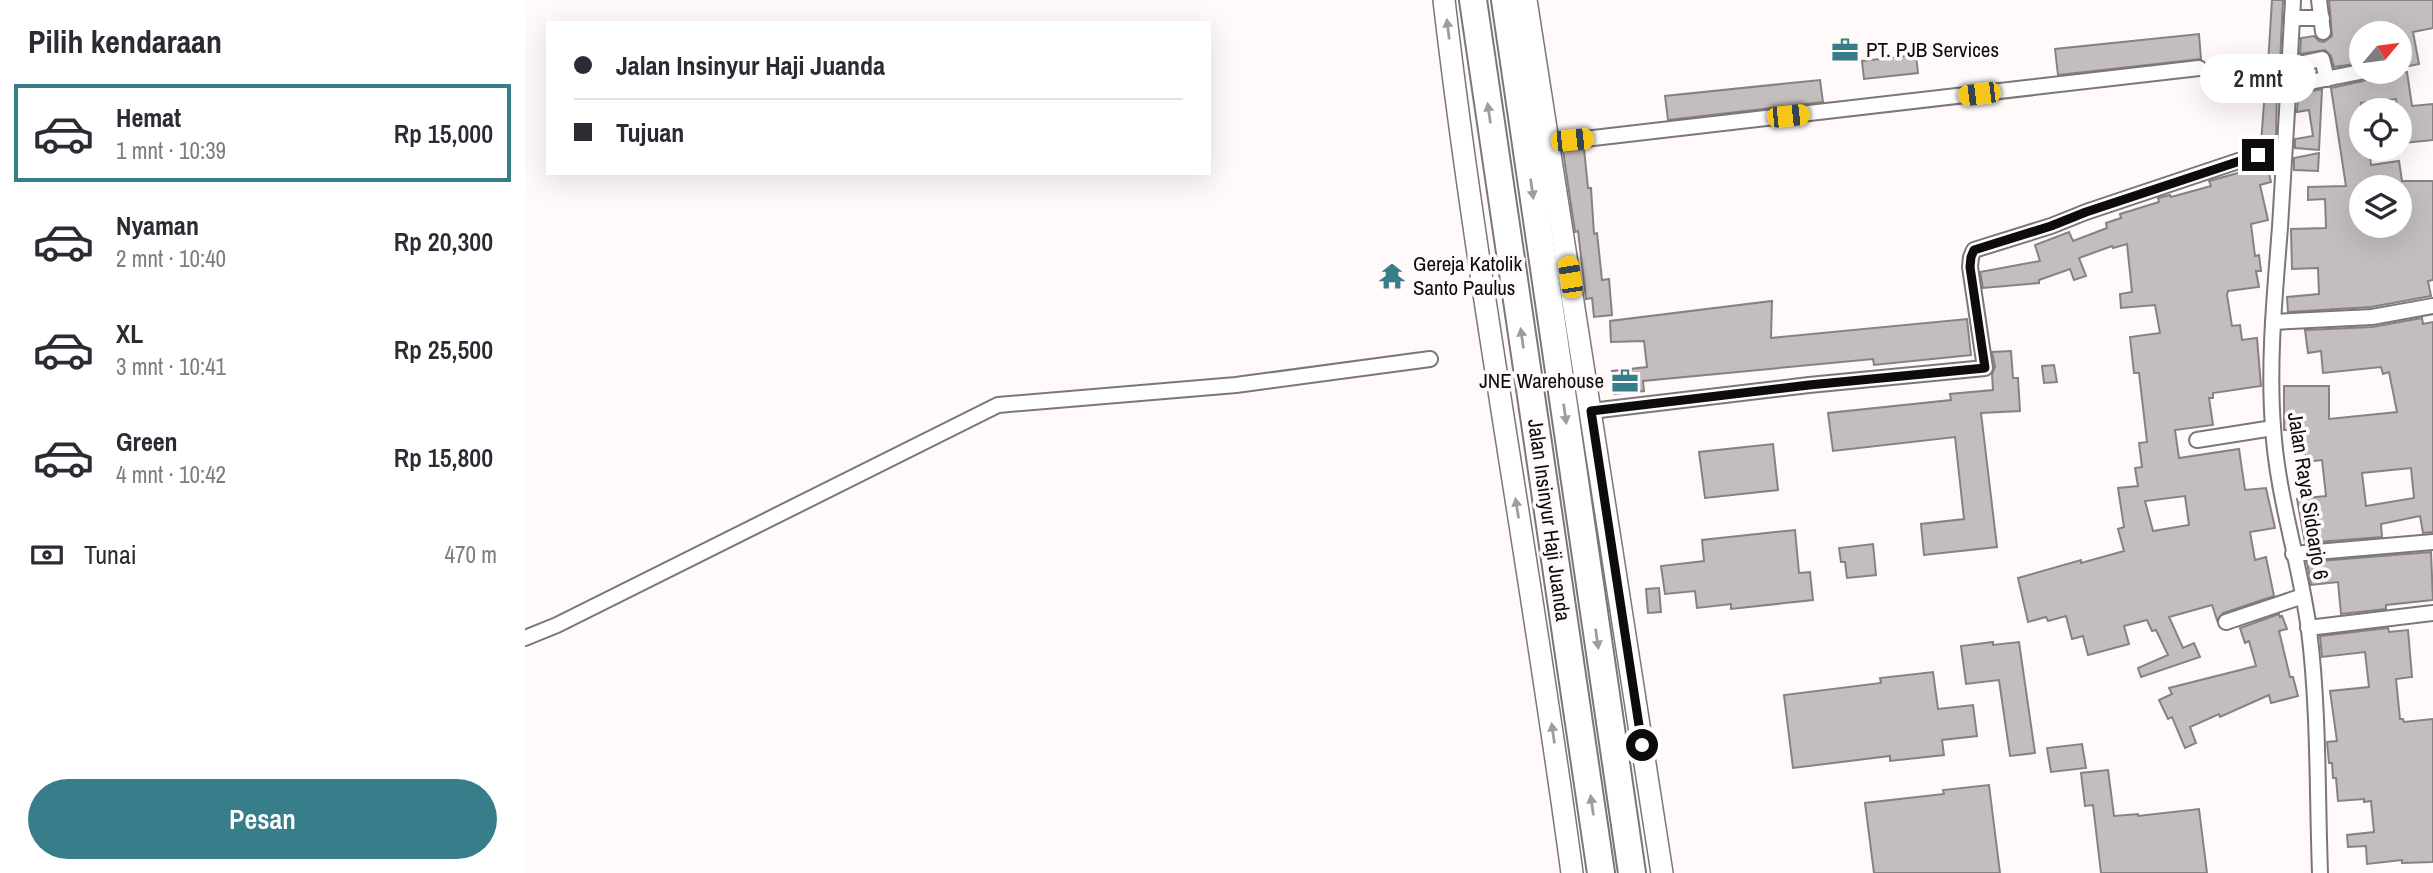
<!DOCTYPE html>
<html lang="id">
<meta charset="utf-8">
<style>
:root{--surface:#fff;--page:#f2f2f3;--text:#2b2b33;--muted:#7c7c81;--line:#e1e1e2;--accent:#387e8a}
body{margin:0;font-family:"Archivo Narrow",sans-serif;background:var(--page);color:var(--text);height:100vh;display:flex;flex-direction:column;font-size:26px;white-space:nowrap}
*{box-sizing:border-box;margin:0}
p{font-size:23px;color:var(--muted)}
.icon{flex:none;width:38px;height:38px;fill:none;stroke:currentColor;stroke-width:2;stroke-linecap:round;stroke-linejoin:round}
.map{position:relative;flex:1;overflow:hidden}
.panel{display:flex;flex-direction:column;background:var(--surface);width:525px}
.panel>*{flex:none}
.banner{position:absolute;left:21px;top:21px;width:665px;height:154px;border-radius:0px;box-shadow:0 7px 28px #0002;display:grid;align-content:center;height:154px;padding:0 28px;background:var(--surface)}
.needle{width:46px;rotate:61deg}
.tools{position:absolute;left:1824px;top:21px;display:grid;gap:14px}
.tools a{display:grid;place-items:center;width:63px;height:63px;border-radius:50%;background:var(--surface);box-shadow:0 7px 28px #0002;font-size:35px}
.end{position:absolute;width:32px;height:32px;margin:-16px;border:9px solid #0d0b0b;background:#fff;box-shadow:0 0 0 4px #fff}
.from{border-radius:50%}
.bubble{position:absolute;height:49px;border-radius:24px;background:var(--surface);box-shadow:0 7px 28px #0002;font-size:23px;font-weight:600;line-height:49px;text-align:center}
.car{position:absolute;width:21px;height:42px;margin:-21px -10px;border-radius:9px;box-shadow:0 0 5px 2px #0007;background:linear-gradient(#f5c518 24%,#345 0 40%,#f5c518 0 76%,#345 0 86%,#f5c518 0)}
.banner b{display:flex;align-items:center;gap:24px;height:66px;font-size:26px}
.banner b+b{border-top:2px solid var(--line)}
.banner i{width:18px;height:18px;background:var(--text)}
ul{padding:0;list-style:none}
li{display:flex;align-items:center;gap:21px;height:98px;margin:0 14px 10px;padding:0 14px;border:4px solid transparent;border-radius:0px}
li div{flex:1}
li b{display:block;font-size:26px}
li em{font-style:normal;font-weight:600}
li.selected{border-color:var(--accent)}
li>.icon{width:63px;height:63px;stroke-width:1.5}
h2{padding:0 28px;font-size:32px;line-height:84px}
.pay{display:flex;align-items:center;gap:18px;height:77px;padding:0 28px;font-size:26px}
.pay p{margin-inline-start:auto}
.button{display:flex;gap:14px;margin-top:auto;padding:14px 28px}
.button a{flex:1;height:80px;border-radius:42px;background:var(--accent);color:#fff;font-size:28px;font-weight:600;line-height:80px;text-align:center}
main{display:flex;flex:1;min-height:0}
.map>svg:first-child{display:block}
</style>
<main>
<section class="panel">
<h2>Pilih kendaraan</h2>
<ul>
<li class="selected"><svg class="icon" aria-label="car" viewBox="0 0 24 24"><path d="M5 17H2v-5l4-1 3-4h7l3 4 3 1v5h-3M9 17h6M6 11h13"/><circle cx="7" cy="17" r="2"/><circle cx="17" cy="17" r="2"/></svg><div><b>Hemat</b><p>1 mnt · 10:39</p></div><em>Rp 15,000</em></li>
<li><svg class="icon" aria-label="car" viewBox="0 0 24 24"><path d="M5 17H2v-5l4-1 3-4h7l3 4 3 1v5h-3M9 17h6M6 11h13"/><circle cx="7" cy="17" r="2"/><circle cx="17" cy="17" r="2"/></svg><div><b>Nyaman</b><p>2 mnt · 10:40</p></div><em>Rp 20,300</em></li>
<li><svg class="icon" aria-label="car" viewBox="0 0 24 24"><path d="M5 17H2v-5l4-1 3-4h7l3 4 3 1v5h-3M9 17h6M6 11h13"/><circle cx="7" cy="17" r="2"/><circle cx="17" cy="17" r="2"/></svg><div><b>XL</b><p>3 mnt · 10:41</p></div><em>Rp 25,500</em></li>
<li><svg class="icon" aria-label="car" viewBox="0 0 24 24"><path d="M5 17H2v-5l4-1 3-4h7l3 4 3 1v5h-3M9 17h6M6 11h13"/><circle cx="7" cy="17" r="2"/><circle cx="17" cy="17" r="2"/></svg><div><b>Green</b><p>4 mnt · 10:42</p></div><em>Rp 15,800</em></li>
</ul>
<div class="pay"><svg class="icon" aria-label="cash" viewBox="0 0 24 24"><path d="M3 7h18v10H3z"/><circle cx="12" cy="12" r="2"/></svg>Tunai<p>470 m</p></div>
<div class="button"><a>Pesan</a></div>
</section>
<div class="map">
<svg width="1908" height="873" viewBox="0 0 1908 873">
<rect width="100%" height="100%" fill="#fff9f9"/>
<g fill="#c3bdbd" stroke="#878281" stroke-width="2" fill-rule="evenodd">
<path d="M1747,0H1758L1755,63L1743,65Z"/>
<path d="M1804,0H1908V28L1888,32L1894,64L1874,68V33H1836V63L1809,67L1806,56L1800,50L1775,54L1776,38L1789,36L1794,41L1799,42L1807,36Z"/>
<path d="M1674,34L1676,59L1533,75L1530,49Z"/>
<path d="M1391,55L1393,73L1339,79L1337,61Z"/>
<path d="M1844,72H1882L1887,106L1908,104V140L1879,143L1877,125H1874L1871,99L1836,103V149H1844L1846,165L1874,161L1877,181H1908V280L1903,281L1906,296L1846,307L1763,312L1762,297L1794,294L1793,268L1767,269L1766,229L1801,228L1800,199L1783,200V187L1821,186L1806,88L1838,81L1842,79ZM1836,187H1874V226H1836Z"/>
<path d="M1295,80L1298,102L1143,120L1140,96Z"/>
<path d="M1797,89L1794,150L1770,148V139L1788,136L1784,110L1772,112L1773,94Z"/>
<path d="M1740,90L1752,91L1751,138L1736,143Z"/>
<path d="M1059,149L1063,188H1066L1069,234L1072,233L1077,280L1084,279L1087,315L1069,317L1067,298L1061,299L1053,231L1050,232L1038,151Z"/>
<path d="M1794,153L1793,171L1769,170V158Z"/>
<path d="M1742,165L1746,182L1735,185L1743,220L1726,224L1730,256L1734,255L1736,271H1731L1734,287L1703,291L1702,295L1707,326L1715,325L1717,340L1732,338L1736,386L1688,393V398H1684L1688,425L1650,430L1654,458L1714,449L1720,490L1741,488L1750,528L1725,532L1730,560L1741,557L1749,596L1698,613L1692,620L1687,605L1644,617L1658,648L1669,643L1675,657L1616,677L1613,668L1643,655L1631,630L1627,631L1622,620L1599,626L1604,644L1563,655L1558,636L1547,639L1541,616L1523,621L1521,617L1503,622L1493,578L1556,560V563L1599,551L1593,529L1599,527L1593,488L1613,486L1610,468L1617,467L1614,443L1622,442L1614,373H1609L1605,337L1635,333L1630,305L1596,308L1595,294L1607,292L1602,244L1588,248L1587,246L1554,258L1561,276L1549,280L1545,269L1514,280V283L1458,288L1455,272L1515,261L1510,245L1544,232L1548,241L1582,228L1581,223L1596,218L1595,214L1634,202L1633,198L1645,195L1646,197L1686,186L1684,181ZM1660,496L1664,525L1628,531L1620,501Z"/>
<path d="M1247,301L1246,338L1442,319L1446,355L1349,365L1348,359L1118,381L1119,391L1089,394L1087,371L1122,367L1119,341L1086,342L1085,321Z"/>
<path d="M1897,318L1898,324L1908,322V532L1898,533L1895,516L1856,524L1857,537L1780,543L1772,499L1801,496L1797,460L1781,462L1777,430H1759V386H1804V419L1872,412L1864,372L1858,374L1856,367L1798,373L1796,351L1783,353L1780,330L1847,327ZM1886,468L1889,498L1841,506L1837,473Z"/>
<path d="M1486,351L1488,378H1493L1495,411L1456,413L1472,547L1399,555L1396,524L1439,519L1430,437L1308,451L1303,413L1426,400L1425,394L1468,390L1467,374L1470,367L1467,352Z"/>
<path d="M1529,365L1532,382L1519,383L1517,366Z"/>
<path d="M1248,444L1253,490L1180,498L1174,452Z"/>
<path d="M1270,530L1274,573L1285,572L1288,600L1206,609V604L1172,608L1170,591L1140,594L1136,566L1179,561L1177,540Z"/>
<path d="M1348,544L1351,575L1322,578L1320,562H1316L1314,548Z"/>
<path d="M1906,552L1908,600L1861,605V609L1816,614L1813,582L1786,585L1782,562Z"/>
<path d="M1134,588L1136,612L1123,613L1121,589Z"/>
<path d="M1754,614L1755,617L1757,616L1762,629L1754,631L1765,677H1768L1773,696L1746,703L1744,695L1695,717L1694,714L1665,727L1671,743L1660,748L1647,717L1643,719L1634,700L1647,694L1644,688L1731,666L1724,641L1720,643L1715,628Z"/>
<path d="M1863,628L1864,632L1883,630L1887,677L1871,679L1875,719H1878L1879,722L1908,719V862L1877,863V860L1842,864L1841,846L1823,847L1822,835L1849,832L1846,801L1839,802V799L1813,801L1811,778H1808L1807,763H1804L1802,742L1812,741L1805,691L1844,687L1840,652L1797,657L1795,636Z"/>
<path d="M1468,642V645L1494,642L1510,753L1485,756L1474,680L1441,684L1436,646Z"/>
<path d="M1408,672L1413,709L1448,705L1452,736L1417,740L1419,755L1365,761V756L1268,768L1259,695L1356,683L1355,678Z"/>
<path d="M1557,744L1561,768L1526,772L1522,748Z"/>
<path d="M1583,770L1589,816L1613,814V816L1674,809L1682,873H1576L1568,805L1560,806L1556,773Z"/>
<path d="M1464,785L1475,873H1349L1340,803L1419,794L1418,790Z"/>
</g>
<g fill="none" stroke-linecap="round" stroke-linejoin="round">
<g stroke="#7c7776" stroke-width="18">
<g id="street">
<path d="M1768,0C1764,76 1760,151 1755,227C1750,293 1743,361 1748,427C1752,496 1775,562 1784,630C1794,711 1792,792 1795,873"/>
<path d="M1794,0L1798,32"/>
<path d="M1767,18H1797"/>
<path d="M1764,66L1797,59L1802,79"/>
<path d="M1765,86L1835,72"/>
<path d="M1025,143L1674,68"/>
<path d="M1748,322L1847,317L1908,306"/>
<path d="M1066,411L1284,385L1460,368L1445,267L1446,257L1449,250L1526,226L1561,212L1758,146"/>
<path d="M1672,440L1748,428"/>
<path d="M1768,554L1908,542"/>
<path d="M1701,622L1778,596"/>
<path d="M1783,628L1908,613"/>
<path d="M0,638L32,625L473,405L711,385L905,359"/>
</g>
</g>
<g stroke="#7c7776" stroke-width="24">
<g id="secondary">
<path d="M919,0C953,292 1008,581 1047,873"/>
<path d="M1001,0L1137,873"/>
</g>
</g>
<g stroke="#7c7776" stroke-width="30">
<g id="highway">
<path d="M948,0L1076,873"/>
<path d="M980,0L1107,873"/>
</g>
</g>
<use href="#street" stroke="#fff" stroke-width="14"/>
<use href="#secondary" stroke="#fff" stroke-width="21"/>
<use href="#highway" stroke="#fff" stroke-width="26"/>
</g>
<defs><path id="oneway-solid" d="M-6-.8H1V-3.2L6.5 0L1 3.2V.8H-6Z" transform="scale(1.75)"/></defs>
<g fill="#9e9d9d">
<use href="#oneway-solid" transform="translate(923 29) rotate(-97)"/>
<use href="#oneway-solid" transform="translate(964 113) rotate(-98)"/>
<use href="#oneway-solid" transform="translate(1007 189) rotate(82)"/>
<use href="#oneway-solid" transform="translate(997 338) rotate(-98)"/>
<use href="#oneway-solid" transform="translate(1040 414) rotate(82)"/>
<use href="#oneway-solid" transform="translate(992 508) rotate(-99)"/>
<use href="#oneway-solid" transform="translate(1072 639) rotate(82)"/>
<use href="#oneway-solid" transform="translate(1028 733) rotate(-98)"/>
<use href="#oneway-solid" transform="translate(1067 805) rotate(-98)"/>
</g>
<g fill="none" stroke-linecap="round" stroke-linejoin="round">
<path stroke="#0d0b0b" stroke-width="9" d="M1117,745L1066,411L1284,385L1460,368L1445,267L1446,257L1449,250L1526,226L1561,212L1733,155"/>
</g>
<defs>
<g id="office-bare" transform="scale(2.1)"><path d="M-6-3h4V-5.5h4V-3h4V5H-6ZM-1-4.5V-3h2v-1.5ZM-6 0V1H6V0Z" fill="#387e8a" stroke="#fff9f9" stroke-width="2.5" paint-order="stroke"/></g>
<g id="temple-bare" transform="scale(2.1)"><path d="M0-6L5-2H3V0L6.5 2.5H4V6H1.5V3h-3V6H-4V2.5H-6.5L-3 0V-2H-5Z" fill="#387e8a" stroke="#fff9f9" stroke-width="2.5" paint-order="stroke"/></g>
</defs>
<g fill-rule="evenodd">
<use href="#office-bare" x="1320" y="50"/>
<use href="#temple-bare" x="867" y="276"/>
<use href="#office-bare" x="1100" y="381"/>
</g>
<g text-anchor="middle" stroke-width="7" stroke-linejoin="round" paint-order="stroke">
<g font-size="21" fill="#0d0b0b" stroke="#fff9f9" text-anchor="start">
<text x="1341" y="57">PT. PJB Services</text>
<text x="888" y="271">Gereja Katolik<tspan x="888" dy="24">Santo Paulus</tspan></text>
<text x="1079" y="388" text-anchor="end">JNE Warehouse</text>
</g>
<g font-size="21" fill="#0d0b0b" stroke="#fff9f9">
<text transform="translate(1783 496) rotate(81)" y="7">Jalan Raya Sidoarjo 6</text>
<text transform="translate(1024 520) rotate(82)" y="7">Jalan Insinyur Haji Juanda</text>
</g>
</g>
</svg>
<div class="tools">
<a><svg class="needle" viewBox="-14 -14 28 28"><path d="M0-13l5 13h-10z" fill="#e53935"/><path d="M0 13l5-13h-10z" fill="#7c7c81"/></svg></a>
<a><svg class="icon" aria-label="locate" viewBox="0 0 24 24"><circle cx="12" cy="12" r="6"/><path d="M12 2v4M12 18v4M2 12h4M18 12h4"/></svg></a>
<a><svg class="icon" aria-label="layers" viewBox="0 0 24 24"><path d="M12 4l9 5-9 5-9-5zM3 14l9 5 9-5"/></svg></a>
</div>
<i class="end from" style="left:1117px;top:745px"></i>
<i class="end" style="left:1733px;top:155px"></i>
<div class="bubble" style="left:1675px;top:54px;width:116px">2 mnt</div>
<i class="car" style="left:1454px;top:94px;rotate:263deg"></i>
<i class="car" style="left:1263px;top:116px;rotate:84deg"></i>
<i class="car" style="left:1047px;top:140px;rotate:84deg"></i>
<i class="car" style="left:1045px;top:277px;rotate:351deg"></i>
<div class="banner">
<b><i class="from"></i>Jalan Insinyur Haji Juanda</b>
<b><i></i>Tujuan</b>
</div>
</div>
</main>
